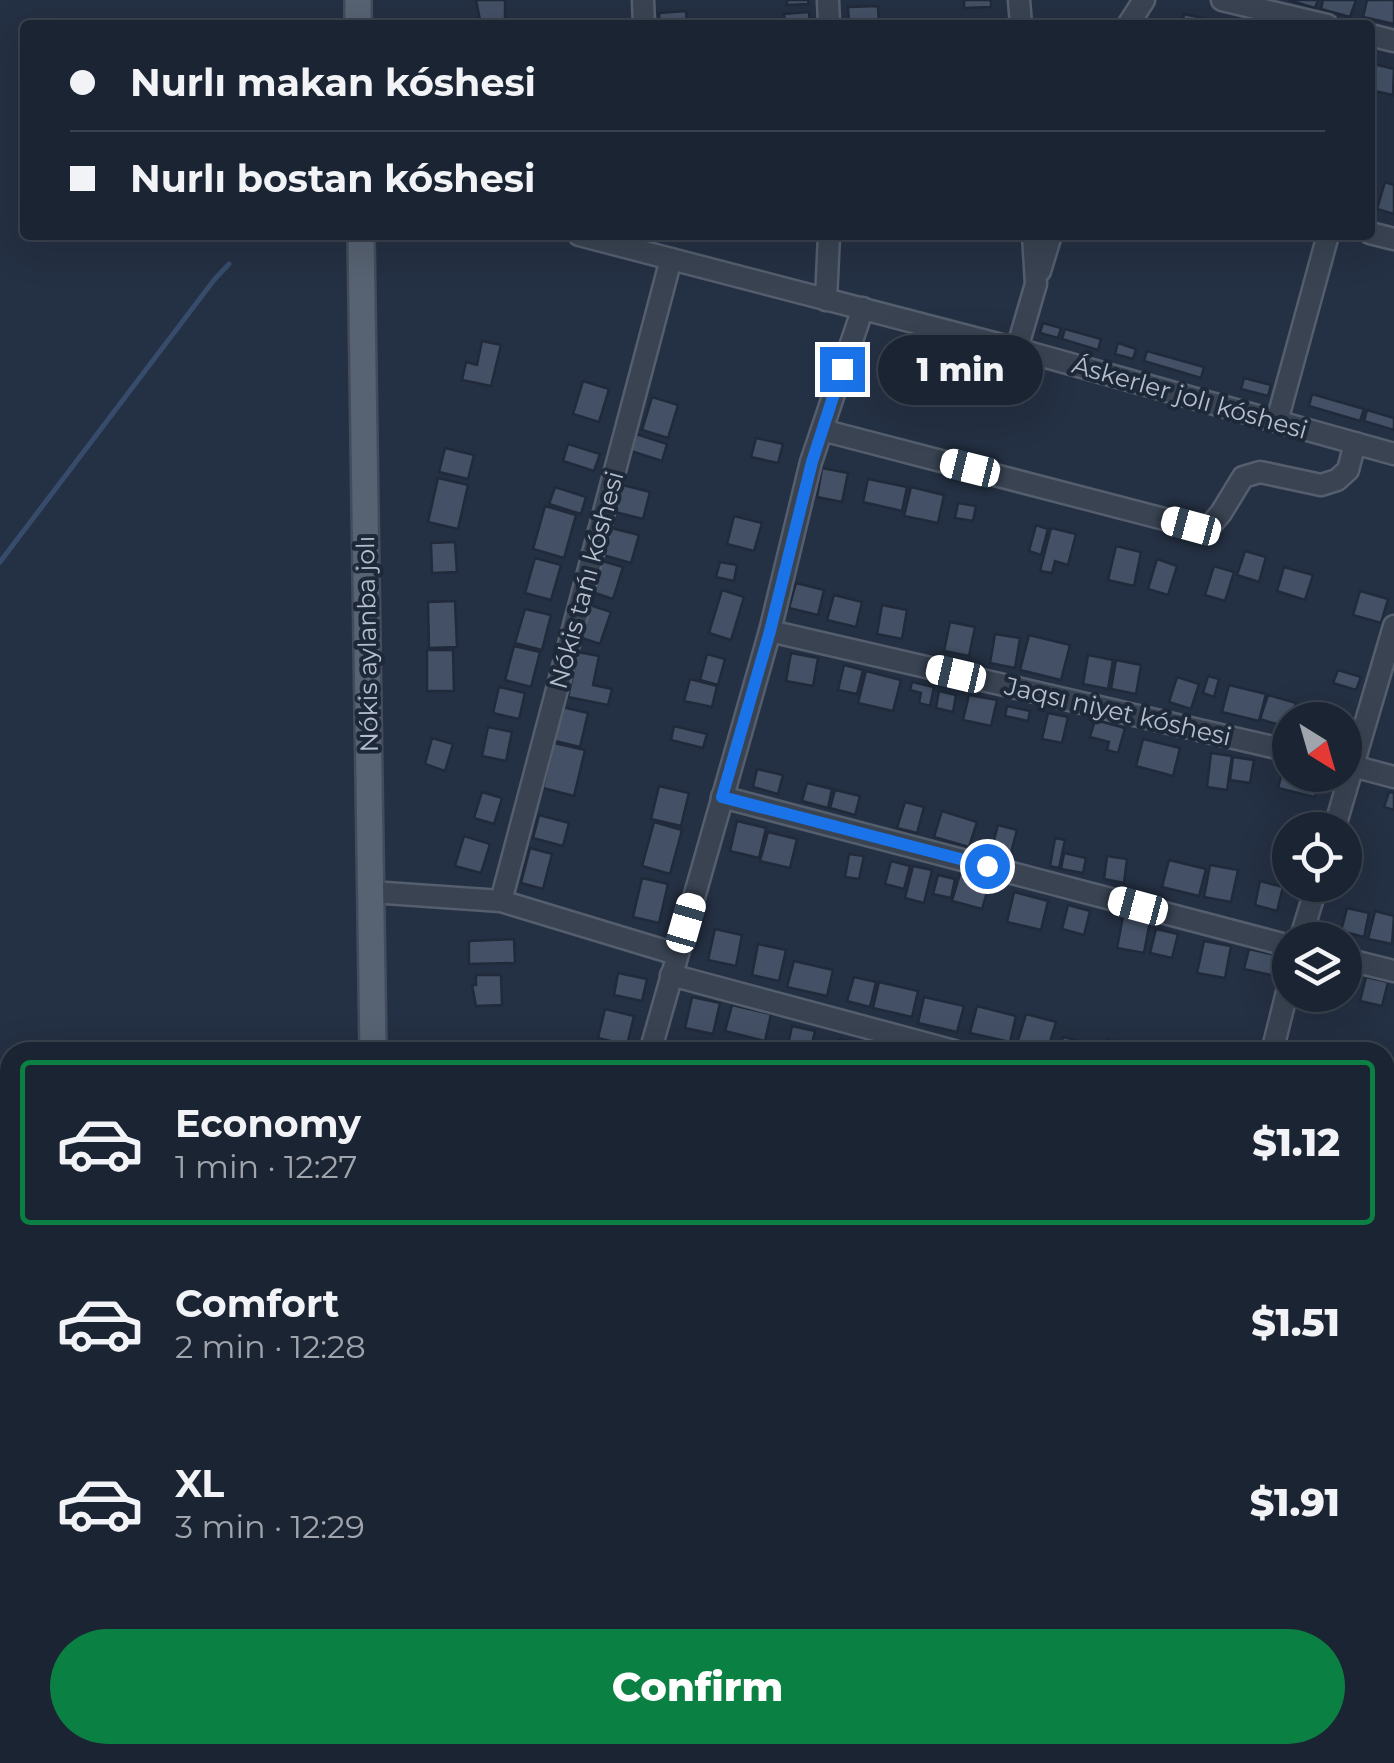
<!DOCTYPE html>
<meta charset="utf-8">
<style>
:root{--surface:#1b2432;--page:#28303e;--text:#f1f3f6;--muted:#a0a4ac;--line:#39414d;--accent:#0b8043}
body{margin:0;font-family:Montserrat,sans-serif;background:var(--page);color:var(--text);height:100vh;display:flex;flex-direction:column;font-size:38px;white-space:nowrap}
*{box-sizing:border-box;margin:0}
p{font-size:32px;color:var(--muted)}
.icon{flex:none;width:55px;height:55px;fill:none;stroke:currentColor;stroke-width:2;stroke-linecap:round;stroke-linejoin:round}
.map{position:relative;flex:1;overflow:hidden}
.details{position:absolute;left:0px;top:1042px;width:1395px;height:722px;display:flex;flex-direction:column;background:var(--surface);border-radius:30px 30px 0 0;box-shadow:0 10px 40px #0002,0 0 0 2px var(--line)}
.details>*{flex:none}
.banner{position:absolute;left:20px;top:20px;width:1355px;height:220px;border-radius:10px;box-shadow:0 10px 40px #0002,0 0 0 2px var(--line);display:grid;align-content:center;height:220px;padding:0 50px;background:var(--surface)}
.needle{width:65px;rotate:143deg}
.fabs{position:absolute;left:1272px;top:702px;display:grid;gap:20px}
.fabs a{display:grid;place-items:center;width:90px;height:90px;border-radius:50%;background:var(--surface);box-shadow:0 10px 40px #0002,0 0 0 2px var(--line);font-size:50px}
.end{position:absolute;width:45px;height:45px;margin:-22px;border:12px solid #1a73e8;background:#fff;box-shadow:0 0 0 5px #fff}
.from{border-radius:50%}
.bubble{position:absolute;height:70px;border-radius:35px;background:var(--surface);box-shadow:0 10px 40px #0002,0 0 0 2px var(--line);font-size:32px;font-weight:800;line-height:70px;text-align:center}
.car{position:absolute;width:30px;height:60px;margin:-30px -15px;border-radius:12px;box-shadow:0 0 8px 2px #0007;background:linear-gradient(#fff 24%,#345 0 40%,#fff 0 76%,#345 0 86%,#fff 0)}
.banner b{display:flex;align-items:center;gap:35px;height:95px;font-size:38px}
.banner b+b{border-top:2px solid var(--line)}
.banner i{width:25px;height:25px;background:var(--text)}
ul{padding:18px 0 0;list-style:none}
li{display:flex;align-items:center;gap:30px;height:165px;margin:0 20px 15px;padding:0 30px;border:5px solid transparent;border-radius:10px}
li div{flex:1}
li b{display:block;font-size:38px}
li em{font-style:normal;font-weight:800}
li.active{border-color:var(--accent)}
li>.icon{width:90px;height:90px;stroke-width:1.5}
.action{display:flex;gap:20px;margin-top:auto;padding:20px 50px}
.action a{flex:1;height:115px;border-radius:60px;background:var(--accent);color:#fff;font-size:40px;font-weight:800;line-height:115px;text-align:center}
.map>svg:first-child{display:block}
</style>
<div class="map">
<svg width="1394" height="1763" viewBox="0 0 1394 1763">
<rect width="100%" height="100%" fill="#243043"/>
<g fill="none" stroke-linecap="round" stroke-linejoin="round">
<path stroke="#374b6b" stroke-width="5" d="M0,562L214,280L229,264"/>
</g>
<g fill="#435065" stroke="#202a3a" stroke-width="2.5">
<path d="M476,0H505V19L480,20Z"/>
<path d="M787,0H808L809,4L787,5Z"/>
<path d="M964,0H991V7L964,8Z"/>
<path d="M1288,0H1318L1315,8Z"/>
<path d="M1323,0H1356L1350,17L1321,9Z"/>
<path d="M1367,0H1394V24L1363,17Z"/>
<path d="M878,6L879,25H849L848,7Z"/>
<path d="M686,11L687,25H660L659,13Z"/>
<path d="M809,12L810,25H785L784,14Z"/>
<path d="M1184,14L1220,22L1219,25H1182Z"/>
<path d="M506,20V25H480V21Z"/>
<path d="M1374,64L1394,69L1393,95L1370,90Z"/>
<path d="M1385,182L1394,185V214L1377,209Z"/>
<path d="M1043,323L1061,328L1058,338L1040,333Z"/>
<path d="M1065,329L1101,339L1098,350L1062,339Z"/>
<path d="M482,341L501,345L491,386L462,380L466,362L477,365Z"/>
<path d="M1118,343L1136,349L1133,359L1115,354Z"/>
<path d="M1147,351L1204,367L1201,378L1144,361Z"/>
<path d="M1244,378L1271,385L1268,396L1241,389Z"/>
<path d="M583,381L609,389L599,422L573,414Z"/>
<path d="M1312,394L1364,409L1360,421L1309,406Z"/>
<path d="M652,397L678,405L668,438L642,430Z"/>
<path d="M1367,410L1394,418V430L1364,421Z"/>
<path d="M636,434L667,444L662,461L631,451Z"/>
<path d="M756,438L783,444L778,463L751,457Z"/>
<path d="M568,444L600,454L594,471L563,461Z"/>
<path d="M445,448L474,455L468,479L439,472Z"/>
<path d="M822,468L848,473L842,502L817,497Z"/>
<path d="M438,478L468,485L458,529L428,522Z"/>
<path d="M868,479L907,487L902,511L863,502Z"/>
<path d="M623,485L650,492L643,519L615,512Z"/>
<path d="M555,487L586,497L581,514L549,504Z"/>
<path d="M911,487L944,495L938,523L904,516Z"/>
<path d="M958,503L976,506L973,521L955,518Z"/>
<path d="M545,506L576,515L564,558L533,549Z"/>
<path d="M734,516L762,523L754,551L727,544Z"/>
<path d="M1036,525L1048,529L1041,555L1029,551Z"/>
<path d="M611,528L639,535L631,563L603,555Z"/>
<path d="M1051,528L1076,534L1068,565L1055,561L1052,573L1040,571Z"/>
<path d="M455,542L457,572L432,573L431,543Z"/>
<path d="M1116,546L1141,552L1134,586L1108,580Z"/>
<path d="M1245,551L1266,557L1259,582L1237,575Z"/>
<path d="M535,558L561,565L551,600L525,593Z"/>
<path d="M1157,559L1177,566L1168,595L1148,589Z"/>
<path d="M602,561L623,567L613,599L592,592Z"/>
<path d="M720,562L737,565L734,581L716,577Z"/>
<path d="M1214,566L1234,572L1225,601L1205,595Z"/>
<path d="M1284,567L1313,575L1305,600L1277,591Z"/>
<path d="M796,583L824,590L818,615L789,608Z"/>
<path d="M722,590L744,597L731,640L709,633Z"/>
<path d="M1360,591L1388,599L1381,623L1353,615Z"/>
<path d="M834,595L862,602L856,627L827,620Z"/>
<path d="M455,601L457,647L429,648L428,602Z"/>
<path d="M590,605L611,612L600,644L579,637Z"/>
<path d="M882,605L907,610L902,639L877,634Z"/>
<path d="M525,609L551,615L542,650L515,643Z"/>
<path d="M950,622L975,627L969,656L944,651Z"/>
<path d="M995,634L1020,638L1015,668L990,663Z"/>
<path d="M1029,635L1070,645L1061,680L1020,670Z"/>
<path d="M514,646L540,652L531,687L505,680Z"/>
<path d="M427,650H453L454,691H427Z"/>
<path d="M578,652L599,656L593,685L612,689L608,705L568,697Z"/>
<path d="M791,653L818,658L813,686L786,681Z"/>
<path d="M707,654L725,659L718,685L700,680Z"/>
<path d="M1088,655L1113,660L1108,689L1083,684Z"/>
<path d="M1116,660L1141,665L1136,694L1111,689Z"/>
<path d="M844,665L863,670L857,694L838,690Z"/>
<path d="M1338,670L1361,677L1356,690L1333,683Z"/>
<path d="M866,671L901,680L893,711L858,703Z"/>
<path d="M1208,676L1219,679L1214,697L1203,693Z"/>
<path d="M1177,677L1199,684L1191,709L1169,702Z"/>
<path d="M690,679L717,686L712,707L684,701Z"/>
<path d="M912,682L934,687L930,706L919,703L921,693L910,690Z"/>
<path d="M1229,685L1266,694L1259,721L1222,712Z"/>
<path d="M499,687L525,693L519,719L493,713Z"/>
<path d="M939,691L956,695L953,712L936,708Z"/>
<path d="M969,695L997,700L991,726L963,720Z"/>
<path d="M1268,695L1296,703L1289,728L1260,719Z"/>
<path d="M1304,705L1326,712L1323,720H1299Z"/>
<path d="M1007,706L1030,711L1028,721L1005,716Z"/>
<path d="M562,707L588,713L580,747L555,741Z"/>
<path d="M1048,713L1068,717L1062,743L1042,739Z"/>
<path d="M1095,720L1125,728L1118,753L1107,750L1109,742L1090,737Z"/>
<path d="M674,726L707,734L703,748L671,740Z"/>
<path d="M488,727L512,732L506,761L482,756Z"/>
<path d="M432,738L453,744L445,771L425,764Z"/>
<path d="M1143,739L1180,748L1173,776L1136,766Z"/>
<path d="M554,743L585,750L574,796L543,788Z"/>
<path d="M1211,753L1232,756L1227,790L1207,787Z"/>
<path d="M1233,757L1254,760L1250,783L1230,780Z"/>
<path d="M1285,761L1290,762V775H1321L1315,797L1278,788Z"/>
<path d="M757,769L783,775L778,794L753,787Z"/>
<path d="M807,783L832,789L828,808L802,801Z"/>
<path d="M659,786L689,793L681,826L651,819Z"/>
<path d="M835,790L860,796L855,815L830,808Z"/>
<path d="M482,792L502,798L494,824L474,818Z"/>
<path d="M1389,792L1394,793V810L1384,807Z"/>
<path d="M905,802L924,807L917,833L897,828Z"/>
<path d="M942,811L977,822L969,847L934,837Z"/>
<path d="M539,815L569,823L563,846L533,838Z"/>
<path d="M737,821L766,828L759,858L730,851Z"/>
<path d="M654,822L682,830L670,874L642,866Z"/>
<path d="M998,825L1017,830L1010,856L991,851Z"/>
<path d="M768,832L797,839L790,868L760,861Z"/>
<path d="M464,836L490,844L481,873L455,866Z"/>
<path d="M1055,838L1065,840L1059,868L1050,866Z"/>
<path d="M530,848L552,854L543,889L521,883Z"/>
<path d="M1064,853L1086,858L1083,873L1061,869Z"/>
<path d="M849,854L864,856L859,879L845,877Z"/>
<path d="M1107,856L1127,859L1124,883L1104,879Z"/>
<path d="M1169,860L1206,869L1199,896L1162,887Z"/>
<path d="M891,861L910,866L904,889L885,884Z"/>
<path d="M1210,865L1238,870L1231,902L1204,897Z"/>
<path d="M913,866L932,870L924,903L905,898Z"/>
<path d="M960,874L990,882L982,909L952,901Z"/>
<path d="M938,875L955,879L951,898L933,894Z"/>
<path d="M642,878L668,884L659,923L633,917Z"/>
<path d="M1260,881L1283,887L1277,911L1255,905Z"/>
<path d="M1014,892L1048,901L1041,930L1007,922Z"/>
<path d="M1068,905L1090,911L1084,935L1062,929Z"/>
<path d="M1347,908L1369,913L1364,937L1341,931Z"/>
<path d="M1375,911L1394,916L1392,944L1368,939Z"/>
<path d="M1123,916L1150,921L1144,953L1117,948Z"/>
<path d="M715,929L742,935L736,966L708,960Z"/>
<path d="M1156,929L1178,934L1172,958L1150,953Z"/>
<path d="M514,939L515,963L469,964V941Z"/>
<path d="M1204,941L1231,946L1225,978L1197,973Z"/>
<path d="M758,944L786,950L779,981L752,975Z"/>
<path d="M1249,949L1280,956L1275,976L1244,969Z"/>
<path d="M794,961L833,970L827,996L787,987Z"/>
<path d="M1345,968L1356,971L1350,998L1337,995H1345Z"/>
<path d="M618,973L647,979L642,1001L614,995Z"/>
<path d="M476,975H501L502,1005L476,1006L472,985H476Z"/>
<path d="M854,977L876,982L870,1007L847,1001Z"/>
<path d="M1366,977L1388,982L1382,1006L1360,1001Z"/>
<path d="M879,982L918,991L912,1017L873,1008Z"/>
<path d="M692,997L720,1003L713,1034L685,1028Z"/>
<path d="M924,997L964,1006L957,1032L918,1023Z"/>
<path d="M732,1005L771,1014L765,1041L725,1031Z"/>
<path d="M977,1006L1016,1016L1010,1042L970,1033Z"/>
<path d="M605,1009L634,1016L627,1045L598,1038Z"/>
<path d="M1026,1014L1056,1022L1047,1052L1017,1044Z"/>
<path d="M792,1026L815,1031L810,1052L787,1050Z"/>
<path d="M1063,1037L1088,1043L1086,1052H1059Z"/>
<path d="M839,1039L861,1044L859,1052H835Z"/>
<path d="M1107,1039L1121,1042L1118,1052H1104Z"/>
<path d="M864,1045L892,1052H861Z"/>
<path d="M1385,1123L1394,1125L1391,1149L1385,1148Z"/>
<path d="M1385,1314L1392,1315L1386,1339H1385Z"/>
<rect x="490" y="1755" width="29" height="8"/>
<rect x="733" y="1755" width="24" height="7"/>
<rect x="951" y="1755" width="21" height="8"/>
<rect x="1178" y="1755" width="32" height="8"/>
</g>
<g fill="none" stroke-linecap="round" stroke-linejoin="round">
<g stroke="#545e6d" stroke-width="25">
<g id="minor">
<path d="M643,0L644,25"/>
<path d="M828,0L829,25"/>
<path d="M1019,0L1021,25"/>
<path d="M1222,0L1327,25"/>
<path d="M1128,25L1144,0"/>
<path d="M1370,35L1394,41"/>
<path d="M1370,233L1394,239"/>
<path d="M579,235L1017,349L1394,454"/>
<path d="M1040,271L1051,235"/>
<path d="M826,300L829,235"/>
<path d="M1017,349L1036,284L1033,235"/>
<path d="M1277,421L1328,235"/>
<path d="M822,430L1191,526H1210L1221,513L1243,477L1260,472L1321,485L1337,480L1348,470L1355,443"/>
<path d="M770,631L1290,751"/>
<path d="M1345,764L1394,777"/>
<path d="M722,797L1290,946"/>
<path d="M1334,830L1394,626"/>
<path d="M371,892L501,901L676,954"/>
<path d="M501,901L671,259"/>
<path d="M1300,940L1317,885"/>
<path d="M1345,959L1394,971"/>
<path d="M671,975L958,1052"/>
<path d="M650,1052L770,631L811,462L863,308"/>
<path d="M1272,1052L1290,980"/>
<path d="M1385,1167L1394,1169"/>
<path d="M1391,1374L1394,1564"/>
<path d="M708,1755V1763"/>
<path d="M935,1755L936,1763"/>
<path d="M1163,1755V1763"/>
</g>
</g>
<g stroke="#434c5c" stroke-width="30">
<g id="major">
<path d="M358,0V25"/>
<path d="M361,235L373,1052"/>
<path d="M384,1755V1763"/>
</g>
</g>
<use href="#minor" stroke="#394352" stroke-width="20"/>
<use href="#major" stroke="#576272" stroke-width="25"/>
</g>
<g fill="none" stroke-linecap="round" stroke-linejoin="round">
<path stroke="#1a73e8" stroke-width="12" d="M842,369L812,462L770,631L722,797L987,866"/>
</g>
<g text-anchor="middle" stroke-width="8" stroke-linejoin="round" paint-order="stroke">
<g font-size="25" fill="#b6becc" stroke="#1d2838">
<text transform="translate(1190 397) rotate(16)" y="9">Áskerler jolı kóshesi</text>
<text transform="translate(586 580) rotate(-75)" y="9">Nókis tańı kóshesi</text>
<text transform="translate(367 644) rotate(-91)" y="9">Nókis aylanba jolı</text>
<text transform="translate(1118 711) rotate(13)" y="9">Jaqsı niyet kóshesi</text>
</g>
</g>
</svg>
<div class="fabs">
<a><svg class="needle" viewBox="-14 -14 28 28"><path d="M0-13l5 13h-10z" fill="#e53935"/><path d="M0 13l5-13h-10z" fill="#a0a4ac"/></svg></a>
<a><svg class="icon" aria-label="locate" viewBox="0 0 24 24"><circle cx="12" cy="12" r="6"/><path d="M12 2v4M12 18v4M2 12h4M18 12h4"/></svg></a>
<a><svg class="icon" aria-label="layers" viewBox="0 0 24 24"><path d="M12 4l9 5-9 5-9-5zM3 14l9 5 9-5"/></svg></a>
</div>
<i class="end from" style="left:987px;top:866px"></i>
<i class="end" style="left:842px;top:369px"></i>
<div class="bubble" style="left:878px;top:335px;width:165px">1 min</div>
<i class="car" style="left:970px;top:468px;rotate:284deg"></i>
<i class="car" style="left:1191px;top:526px;rotate:285deg"></i>
<i class="car" style="left:956px;top:674px;rotate:283deg"></i>
<i class="car" style="left:1138px;top:906px;rotate:285deg"></i>
<i class="car" style="left:686px;top:923px;rotate:16deg"></i>
<div class="banner">
<b><i class="from"></i>Nurlı makan kóshesi</b>
<b><i></i>Nurlı bostan kóshesi</b>
</div>
<section class="details">
<ul>
<li class="active"><svg class="icon" aria-label="car" viewBox="0 0 24 24"><path d="M5 17H2v-5l4-1 3-4h7l3 4 3 1v5h-3M9 17h6M6 11h13"/><circle cx="7" cy="17" r="2"/><circle cx="17" cy="17" r="2"/></svg><div><b>Economy</b><p>1 min · 12:27</p></div><em>$1.12</em></li>
<li><svg class="icon" aria-label="car" viewBox="0 0 24 24"><path d="M5 17H2v-5l4-1 3-4h7l3 4 3 1v5h-3M9 17h6M6 11h13"/><circle cx="7" cy="17" r="2"/><circle cx="17" cy="17" r="2"/></svg><div><b>Comfort</b><p>2 min · 12:28</p></div><em>$1.51</em></li>
<li><svg class="icon" aria-label="car" viewBox="0 0 24 24"><path d="M5 17H2v-5l4-1 3-4h7l3 4 3 1v5h-3M9 17h6M6 11h13"/><circle cx="7" cy="17" r="2"/><circle cx="17" cy="17" r="2"/></svg><div><b>XL</b><p>3 min · 12:29</p></div><em>$1.91</em></li>
</ul>
<div class="action"><a>Confirm</a></div>
</section>
</div>
